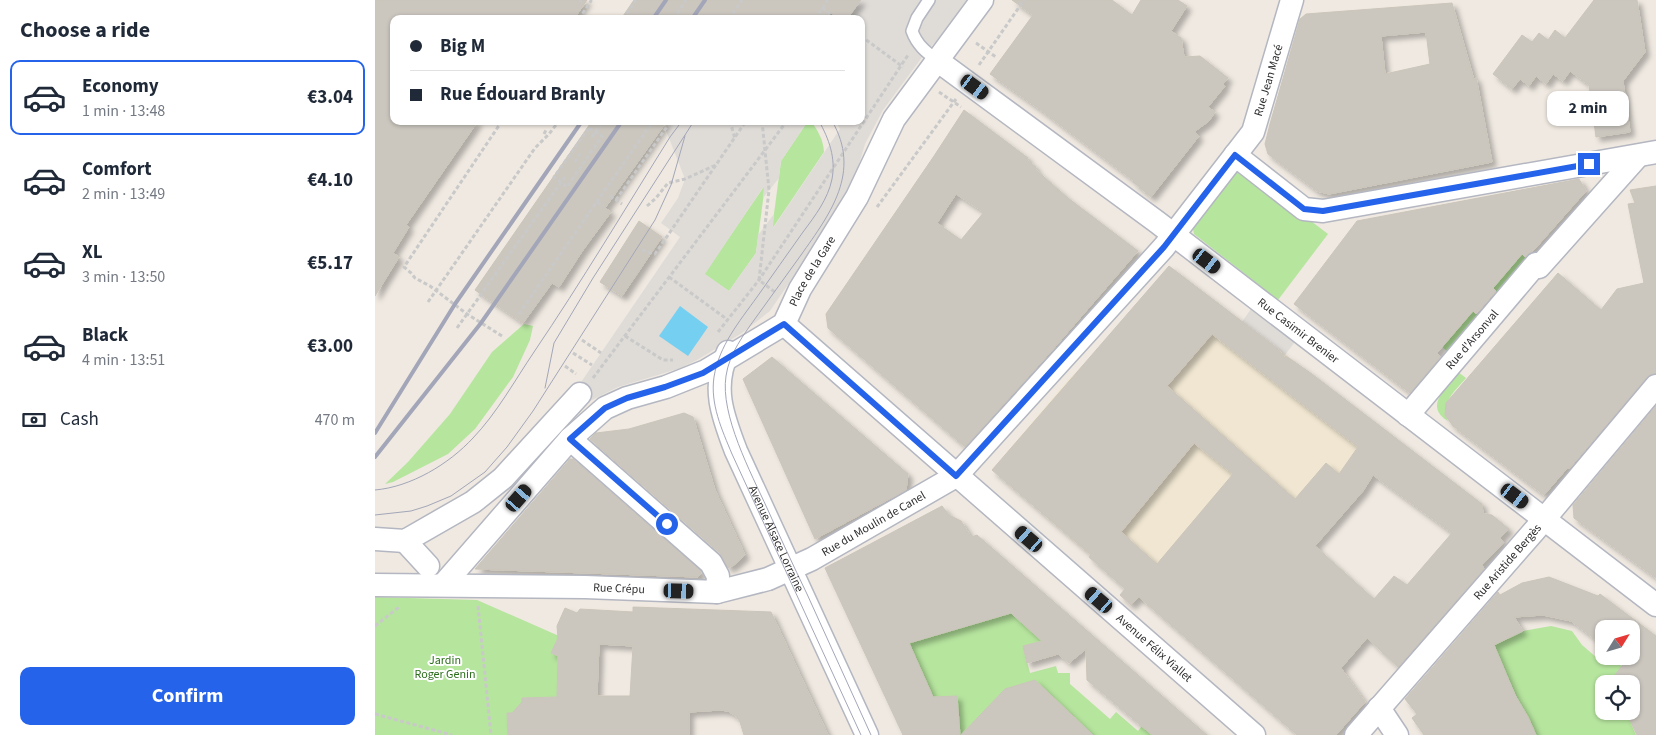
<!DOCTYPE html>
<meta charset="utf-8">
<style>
:root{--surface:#fff;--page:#f6f6f7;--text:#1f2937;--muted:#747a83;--line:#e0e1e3;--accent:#2563eb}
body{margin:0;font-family:"Source Sans 3",sans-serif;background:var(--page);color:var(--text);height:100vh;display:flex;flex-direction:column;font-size:19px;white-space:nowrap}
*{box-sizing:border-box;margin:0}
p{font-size:16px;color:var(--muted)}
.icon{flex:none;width:28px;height:28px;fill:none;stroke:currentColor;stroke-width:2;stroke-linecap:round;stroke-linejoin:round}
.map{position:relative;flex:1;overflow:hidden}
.drawer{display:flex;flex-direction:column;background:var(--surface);width:375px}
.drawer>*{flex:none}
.banner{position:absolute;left:15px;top:15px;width:475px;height:110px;border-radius:10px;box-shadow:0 1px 4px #0004;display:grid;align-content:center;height:110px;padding:0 20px;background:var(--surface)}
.needle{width:32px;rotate:53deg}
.controls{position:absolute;left:1220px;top:620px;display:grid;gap:10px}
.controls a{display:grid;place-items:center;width:45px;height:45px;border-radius:10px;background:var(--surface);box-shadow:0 1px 4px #0004;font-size:25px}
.end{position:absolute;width:22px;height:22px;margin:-11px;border:6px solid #2563eb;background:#fff;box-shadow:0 0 0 2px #fff}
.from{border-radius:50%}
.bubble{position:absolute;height:35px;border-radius:10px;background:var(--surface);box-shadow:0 1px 4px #0004;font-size:16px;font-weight:700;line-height:35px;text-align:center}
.car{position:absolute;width:15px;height:30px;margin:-15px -8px;border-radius:6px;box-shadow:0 0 4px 1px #0007;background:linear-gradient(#222 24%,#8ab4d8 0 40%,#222 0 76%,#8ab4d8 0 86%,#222 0)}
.banner b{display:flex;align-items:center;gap:18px;height:48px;font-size:19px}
.banner b+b{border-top:1px solid var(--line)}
.banner i{width:12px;height:12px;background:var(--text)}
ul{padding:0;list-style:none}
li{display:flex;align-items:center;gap:15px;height:75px;margin:0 10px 8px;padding:0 10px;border:2px solid transparent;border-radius:10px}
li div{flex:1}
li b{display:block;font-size:19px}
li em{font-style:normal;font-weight:700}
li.selected{border-color:var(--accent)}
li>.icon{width:45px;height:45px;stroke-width:1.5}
h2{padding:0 20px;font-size:22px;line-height:60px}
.pay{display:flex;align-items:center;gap:12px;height:55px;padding:0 20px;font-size:19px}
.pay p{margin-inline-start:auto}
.cta{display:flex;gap:10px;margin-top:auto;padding:10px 20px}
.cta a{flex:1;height:58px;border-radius:10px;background:var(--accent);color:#fff;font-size:20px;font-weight:700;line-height:58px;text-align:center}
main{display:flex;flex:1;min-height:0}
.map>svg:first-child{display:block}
</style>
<main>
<section class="drawer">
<h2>Choose a ride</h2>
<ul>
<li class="selected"><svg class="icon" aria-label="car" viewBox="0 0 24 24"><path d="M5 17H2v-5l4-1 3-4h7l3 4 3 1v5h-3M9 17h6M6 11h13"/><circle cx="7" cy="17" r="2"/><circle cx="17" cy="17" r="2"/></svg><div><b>Economy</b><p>1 min · 13:48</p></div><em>€3.04</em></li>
<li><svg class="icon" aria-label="car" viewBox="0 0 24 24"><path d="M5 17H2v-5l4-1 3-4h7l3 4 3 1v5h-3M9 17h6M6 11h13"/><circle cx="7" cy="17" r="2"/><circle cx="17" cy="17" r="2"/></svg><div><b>Comfort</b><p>2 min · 13:49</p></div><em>€4.10</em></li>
<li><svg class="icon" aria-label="car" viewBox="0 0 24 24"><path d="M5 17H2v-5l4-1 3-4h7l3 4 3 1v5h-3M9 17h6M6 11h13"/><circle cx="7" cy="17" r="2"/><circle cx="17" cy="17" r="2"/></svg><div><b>XL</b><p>3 min · 13:50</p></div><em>€5.17</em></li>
<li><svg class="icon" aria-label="car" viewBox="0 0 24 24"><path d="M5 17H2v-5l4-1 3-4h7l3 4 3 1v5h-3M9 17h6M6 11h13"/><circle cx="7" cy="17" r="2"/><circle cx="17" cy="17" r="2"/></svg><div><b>Black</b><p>4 min · 13:51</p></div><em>€3.00</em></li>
</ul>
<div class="pay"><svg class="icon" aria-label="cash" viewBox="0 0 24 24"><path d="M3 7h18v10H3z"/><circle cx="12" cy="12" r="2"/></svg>Cash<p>470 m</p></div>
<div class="cta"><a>Confirm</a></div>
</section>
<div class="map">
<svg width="1281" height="735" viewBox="0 0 1281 735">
<defs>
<filter id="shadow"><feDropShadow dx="4.5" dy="4.5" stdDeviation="2.5" flood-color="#0004"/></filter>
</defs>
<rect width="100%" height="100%" fill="#efe9e1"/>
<path fill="#f0e6d1" d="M794,266L1022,439L988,491L914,576L820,619L806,634L742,578L714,557L715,555L617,470L693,380L710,363Z"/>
<g fill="#b6e59e">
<path d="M433,121H436C443,131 448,139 449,152L397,229L406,161Z"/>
<path d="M860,163L953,234L903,300L819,234L817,224Z"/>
<path d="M390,185L381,253L354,291L329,274Z"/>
<path d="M1147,254L1155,261L1074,353L1067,347L1098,311L1103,315L1122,293L1118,288Z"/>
<path d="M149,324L158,326L155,340L138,377L100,429L73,454L18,482L10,484L33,462L75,414L117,352Z"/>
<path d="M1083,372L1091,378C1080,391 1065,403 1073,421C1048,406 1072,388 1083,372Z"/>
<path d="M0,597L102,600L184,636L176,653L183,656L182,697L147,698V707L141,713H132L133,735H0Z"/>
<path d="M636,613L667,641L648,646L655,673L681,666L683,673H695V684L735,719L741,712L763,731L767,726L778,735H585L582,697H558L534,643Z"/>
<path d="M1176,626L1197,631L1207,645L1229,664L1235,660L1247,666L1237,679L1239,684H1229V711H1251L1261,735H1160L1135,683L1119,645L1148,631Z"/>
</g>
<g fill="#dfdcd8">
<path d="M445,0H595L575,26L551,52L508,110L490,144L479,181L467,205L395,311L367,333L322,360L306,368L243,387L215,401L200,391L305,237L286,223L303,198L310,179L290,128L294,121H433L406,161L404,178L388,198L389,186L330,274L354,291L381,253L383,235L399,214L398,228L465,129L461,121H486V19H432Z"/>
<path d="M878,306L922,339L910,355L904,350L903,348L867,322Z"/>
</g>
<path fill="#75cff0" d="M305,306L333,327L313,356L284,336Z"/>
<g fill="#cbc7bf" stroke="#cbc5ba" fill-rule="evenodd" filter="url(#shadow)">
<path d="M0,0H212L199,19H19V121H103L31,225L34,227L18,253L24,257L0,296Z"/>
<path d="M259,0H486L472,19H464L455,12L450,19H246Z"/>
<path d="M637,0H737L757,15L766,0H803L812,6L796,31L806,38L809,57L825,56L853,78L848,84L850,86L833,107L840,112L834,121L819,132L824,136L776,197L758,182L759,181L663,108L615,74L658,15Z"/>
<path d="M1219,0H1262L1270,52L1248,81L1255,132L1221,137L1214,85L1195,71L1188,81L1178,74L1171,84L1161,76L1154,86L1145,79L1137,89L1118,74L1147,35L1157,42L1164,33L1173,40L1180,30L1190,38Z"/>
<path d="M1077,3L1099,80L1101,77L1117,162L954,194L942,191L893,154L890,144L895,124L925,19L931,14ZM1051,32L1055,64L1010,74L1006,36Z"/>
<path d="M589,110L653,158L652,160L661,167L660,169L693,198L763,251L680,347L590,447L453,328L451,314L559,156ZM581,194L609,212L586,240L562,223Z"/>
<path d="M217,121H292L230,208L236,212L208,250L184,287L177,283L148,323L100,290Z"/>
<path d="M1204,179L1211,191L1158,251L1150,257L1147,254L1118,288L1121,291L1101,314L1098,311L1062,353L1065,357L1035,393L919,304L982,221Z"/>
<path d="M1281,186V373L1276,374L1271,378L1194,469V466L1169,495L1078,426L1070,415L1071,403L1183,273L1226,310L1242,289L1269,283L1253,204L1260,203L1255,190Z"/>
<path d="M264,221L287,237L247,296L225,282Z"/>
<path d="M794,266L902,348L910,358L911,356L937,374L1107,504L1108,514L1117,515L1134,529L1125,538L1129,542L1107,565L1109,569L1023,667L992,638L966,668L990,702L961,735H922L764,597L756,605L745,595L750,589L714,557L716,555L617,470ZM837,334L983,447L964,474L951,463L920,499L792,386ZM819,443L858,474L782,564L746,532ZM998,475L1077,533L1032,585L1019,576L999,599L940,546L988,491Z"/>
<path d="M397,357L533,474L531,490L440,539L368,379Z"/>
<path d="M1281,406V578L1199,518L1198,505Z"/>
<path d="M309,413L318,417L340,490L370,555L359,565L353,568L345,553L215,439L221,433L254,429Z"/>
<path d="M195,459H198L326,571V573L323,577L100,569Z"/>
<path d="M567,506L574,515L586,521L596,537L602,535L832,735H777L712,680L711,649L694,663L683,654L652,663L648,646L667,641L636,613L534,643L558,697L582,696L585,735H528L450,568Z"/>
<path d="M1174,577L1223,596L1225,594L1281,636V735H1262L1252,714L1256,712V684H1233L1250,662L1242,656H1256V629H1229V646L1196,621L1168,615L1139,617L1148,631L1119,645L1140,695L1153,717L1161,735H1049L1037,718L1042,714L1030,699L1123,592L1125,595L1147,583Z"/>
<path d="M258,607L396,612L453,735H369L365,722L361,716L353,711L345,710L314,712V735H133L132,713H137L147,702V698L182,697L183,656L176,653L183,638L182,626L190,608L202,613L205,609L258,612ZM224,644L258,646L255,696H222Z"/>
<path d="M660,680L718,735H586L630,689Z"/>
</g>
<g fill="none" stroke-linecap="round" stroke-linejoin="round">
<g stroke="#b4b7c1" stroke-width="14">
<path id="lane" d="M554,0L542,18L537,31C542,45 551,52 563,61"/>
</g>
<g stroke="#b4b7c1" stroke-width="25">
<g id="street">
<path id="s1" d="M563,61L782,222L1281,605"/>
<path d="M860,155L929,209L948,211L1281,152"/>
<path d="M1164,267L1263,156"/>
<path id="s2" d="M409,324L879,735"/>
<path id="s3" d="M353,352C336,387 348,417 361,451L492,735"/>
<path id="s4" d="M1033,415L1161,264"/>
<path d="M195,439L336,563L343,576L342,592"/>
<path d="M0,539L30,541L98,502L128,478L205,394"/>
<path d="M30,541L53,566"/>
<path id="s5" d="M0,585L210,587L342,592L393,579L437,559L581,476L789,247L878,132L917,0"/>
<path id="s6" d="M68,585L195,439L230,408L252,398L291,387L331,371L409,324L425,289L482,197L519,119L607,0"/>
<path d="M1004,708L1022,735"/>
<path id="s7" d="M981,735L1160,530L1281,386"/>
</g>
</g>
<g stroke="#c9c9c9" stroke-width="3" stroke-dasharray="4 2.5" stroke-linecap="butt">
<path d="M205,2L206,0"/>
<path d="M447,8L462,19"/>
<path d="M204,19L216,1L215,0"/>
<path d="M248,19L261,0"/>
<path d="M299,19L311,0"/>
<path d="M354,19L367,0"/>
<path d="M440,19L453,0"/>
<path d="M486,36L528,67"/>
<path d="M601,43L621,57"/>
<path d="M604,65L649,0"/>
<path d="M564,92L586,107"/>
<path d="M355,121L360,139"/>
<path d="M387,121L394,190L384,280L401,293"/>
<path d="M214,128L227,136L192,187L179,177Z"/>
<path d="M169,134L171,130"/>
<path d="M217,137L228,121"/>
<path d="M200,162L205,154"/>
<path d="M235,196L247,204"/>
<path d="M241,200L296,121"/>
<path d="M222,202L228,206"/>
<path d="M272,206L281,198L293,183L310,179L341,165"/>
<path d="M502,207L581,99"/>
<path d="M267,250L280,254L371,121"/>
<path d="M294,277L353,320"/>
<path d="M53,302L160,148L174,134L184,121"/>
<path d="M144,314L278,121"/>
<path d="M82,328L190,177"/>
<path d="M343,332L384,280L533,55"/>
<path d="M127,336L92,314L55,286L40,278L36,273L29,267L127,121"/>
<path d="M250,336L288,360H298"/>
<path d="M207,340L226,353"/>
<path d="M198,353L217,365"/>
<path d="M190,366L201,374"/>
<path d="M218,378L412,121"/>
<path d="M103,606L116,735"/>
<path d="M0,626L24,607"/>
<path d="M0,714L77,735"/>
</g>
<use href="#lane" stroke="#fff" stroke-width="11"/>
<use href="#street" stroke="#fff" stroke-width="22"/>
<g stroke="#a3a6b8" stroke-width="1">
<path d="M444,121C454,139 461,158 457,179C453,199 440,216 428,232C413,254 397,275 382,297C364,322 344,346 339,377C335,404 347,430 357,454L486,735"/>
<path d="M457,121C487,172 455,214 426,255C411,275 397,296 382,316C369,334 354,354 351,376C345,415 376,473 392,508C405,537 418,565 432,594C453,641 475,688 496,735"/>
<path d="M170,388L179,343L218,278L319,121"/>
<path d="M0,490C36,487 74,464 98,438C122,413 140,380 159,352C207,281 250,209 295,137L307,121"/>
<path d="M0,515L36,511L52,506L76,496L110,472L132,447L158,411L280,220L296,185L310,136"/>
</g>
<g stroke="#a3a6b8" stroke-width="4">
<path d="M278,19L291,0"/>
<path d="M317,19L330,0"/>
<path d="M0,433L80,304L207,121"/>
<path d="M0,457L106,323L247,121"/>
</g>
</g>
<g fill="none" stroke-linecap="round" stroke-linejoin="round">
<path stroke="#2563eb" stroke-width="6" d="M292,524L195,439L230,408L252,398L290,387L328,373L409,324L581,476L789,247L860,155L929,209L948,211L1214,164"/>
</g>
<g text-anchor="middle" stroke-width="4" stroke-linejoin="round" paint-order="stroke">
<g font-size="12" fill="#2e2e2e" stroke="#fff">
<text dy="4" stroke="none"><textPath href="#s5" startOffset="1118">Rue Jean Macé</textPath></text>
<text dy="4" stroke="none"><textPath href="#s6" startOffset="499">Place de la Gare</textPath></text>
<text dy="4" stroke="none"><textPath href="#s1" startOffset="450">Rue Casimir Brenier</textPath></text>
<text dy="4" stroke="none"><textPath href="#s4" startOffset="99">Rue d'Arsonval</textPath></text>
<text dy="4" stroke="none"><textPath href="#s5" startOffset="514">Rue du Moulin de Canel</textPath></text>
<text dy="4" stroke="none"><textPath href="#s3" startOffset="199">Avenue Alsace Lorraine</textPath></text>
<text dy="4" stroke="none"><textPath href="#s7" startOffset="230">Rue Aristide Bergès</textPath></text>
<text dy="4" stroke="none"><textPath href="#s5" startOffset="244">Rue Crépu</textPath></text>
<text dy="4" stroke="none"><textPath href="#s2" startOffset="492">Avenue Félix Viallet</textPath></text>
</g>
<g font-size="12" fill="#2c6e1b" stroke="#fff">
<text x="70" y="664">Jardin<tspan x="70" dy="14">Roger Genin</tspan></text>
</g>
</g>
</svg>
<div class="controls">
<a><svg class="needle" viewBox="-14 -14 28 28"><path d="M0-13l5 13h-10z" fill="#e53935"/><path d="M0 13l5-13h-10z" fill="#747a83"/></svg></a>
<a><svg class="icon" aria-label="locate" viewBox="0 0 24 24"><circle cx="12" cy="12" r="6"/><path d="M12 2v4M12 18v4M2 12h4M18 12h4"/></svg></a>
</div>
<i class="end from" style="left:292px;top:524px"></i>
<i class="end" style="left:1214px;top:164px"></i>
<div class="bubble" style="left:1172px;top:91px;width:82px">2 min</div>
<i class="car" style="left:600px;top:87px;rotate:126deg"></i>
<i class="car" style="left:832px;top:261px;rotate:127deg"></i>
<i class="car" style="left:1140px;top:496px;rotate:127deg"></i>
<i class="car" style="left:144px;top:498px;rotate:41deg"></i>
<i class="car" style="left:654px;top:539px;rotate:311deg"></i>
<i class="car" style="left:304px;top:591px;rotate:92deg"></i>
<i class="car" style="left:724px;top:600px;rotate:311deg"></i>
<div class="banner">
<b><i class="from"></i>Big M</b>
<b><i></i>Rue Édouard Branly</b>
</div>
</div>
</main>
